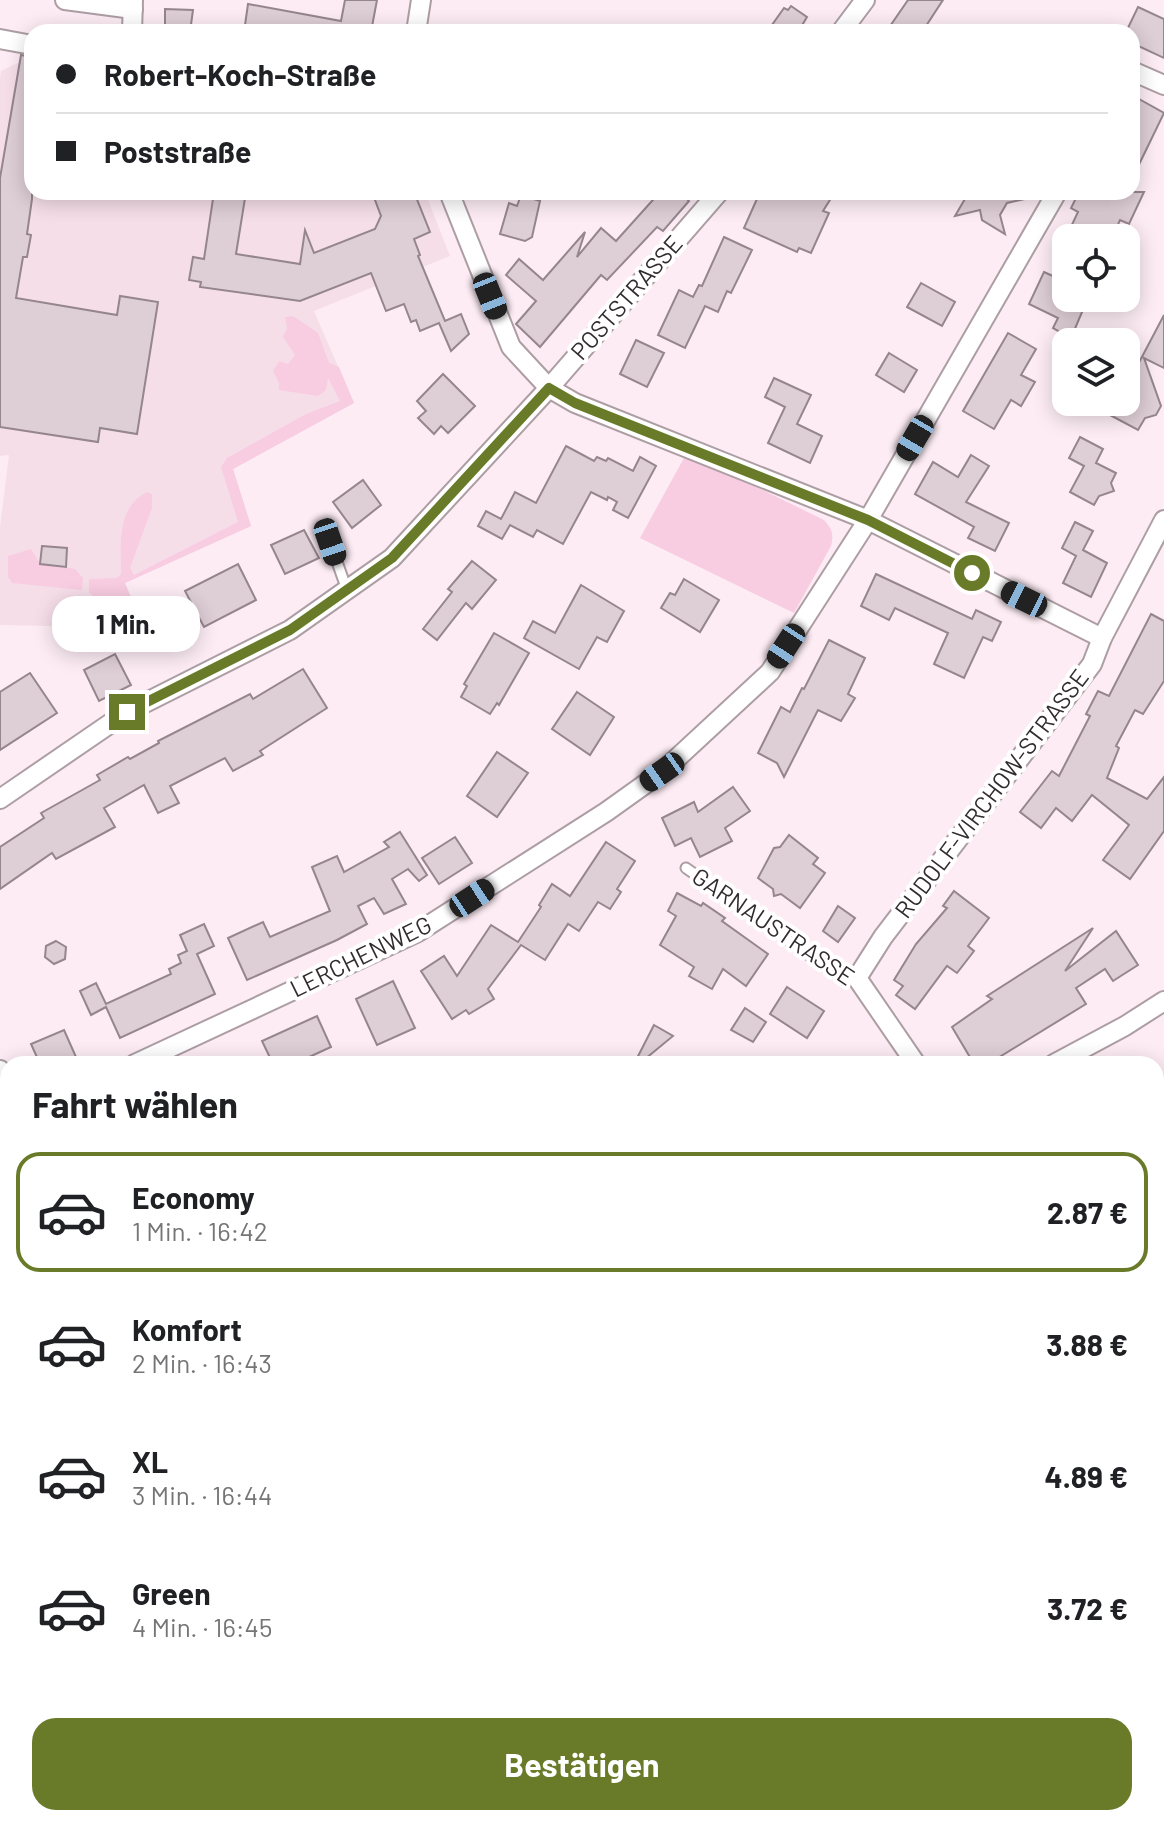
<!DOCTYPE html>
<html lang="de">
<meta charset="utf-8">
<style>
:root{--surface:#fff;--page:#f6f6f6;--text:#202124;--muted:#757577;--line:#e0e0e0;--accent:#697b29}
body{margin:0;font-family:Barlow,sans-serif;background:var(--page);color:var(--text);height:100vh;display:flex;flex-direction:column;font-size:30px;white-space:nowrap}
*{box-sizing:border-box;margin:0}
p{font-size:26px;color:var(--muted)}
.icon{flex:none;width:44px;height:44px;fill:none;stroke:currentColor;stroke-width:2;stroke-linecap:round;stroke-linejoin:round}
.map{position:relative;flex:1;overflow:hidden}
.details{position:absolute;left:0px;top:1056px;width:1164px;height:770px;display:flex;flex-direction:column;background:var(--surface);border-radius:24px 24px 0 0;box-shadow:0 4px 20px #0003}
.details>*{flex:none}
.top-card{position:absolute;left:24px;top:24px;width:1116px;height:176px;border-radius:24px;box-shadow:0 4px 20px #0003;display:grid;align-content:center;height:176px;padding:0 32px;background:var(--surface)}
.fabs{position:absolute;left:1052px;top:224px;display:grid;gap:16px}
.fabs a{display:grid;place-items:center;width:88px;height:88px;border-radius:16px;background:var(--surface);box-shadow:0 4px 20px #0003;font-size:40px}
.end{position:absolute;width:36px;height:36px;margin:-18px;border:10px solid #697b29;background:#fff;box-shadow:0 0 0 4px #fff}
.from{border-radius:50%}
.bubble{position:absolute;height:56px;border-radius:24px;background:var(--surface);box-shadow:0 4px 20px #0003;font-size:26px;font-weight:700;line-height:56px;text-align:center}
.car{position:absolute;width:24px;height:48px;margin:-24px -12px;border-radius:10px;box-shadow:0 0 6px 2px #0007;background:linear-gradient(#222 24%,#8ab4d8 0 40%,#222 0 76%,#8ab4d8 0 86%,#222 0)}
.top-card b{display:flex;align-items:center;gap:28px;height:76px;font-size:30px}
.top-card b+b{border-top:2px solid var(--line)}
.top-card i{width:20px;height:20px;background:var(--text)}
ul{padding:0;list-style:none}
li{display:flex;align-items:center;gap:24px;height:120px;margin:0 16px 12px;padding:0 16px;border:4px solid transparent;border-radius:24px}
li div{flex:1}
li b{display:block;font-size:30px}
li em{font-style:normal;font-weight:700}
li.active{border-color:var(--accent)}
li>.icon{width:72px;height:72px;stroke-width:1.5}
h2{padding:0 32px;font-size:36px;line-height:96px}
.action{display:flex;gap:16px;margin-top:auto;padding:16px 32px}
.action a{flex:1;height:92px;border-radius:24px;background:var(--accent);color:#fff;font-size:32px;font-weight:700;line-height:92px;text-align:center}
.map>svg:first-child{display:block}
</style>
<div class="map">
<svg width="1164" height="1825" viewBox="0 0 1164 1825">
<rect width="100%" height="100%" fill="#fdecf4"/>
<g fill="#f6dee9">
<path d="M20,62L32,192H425L450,256L314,311L354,403L233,469L251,526L125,583L144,628L0,625V527L9,455L0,456V79L1,71Z"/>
<path d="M65,1818H221L220,1825H64Z"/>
</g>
<g fill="#f8cce1">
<path d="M293,316L318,333L329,363L339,367L354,403L233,469L251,526L125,583L144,628L90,627L89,599L93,595L89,593V579L117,578L121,574C121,544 116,508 147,492L152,494V508L130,568L134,575L238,522L221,467L227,458L306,414L340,401L328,378L326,390L318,396L279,390V383L273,371L279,361L288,364L295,355L283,337L287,328L285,317Z"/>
<path d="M684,458L709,464L824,520C832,529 834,534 831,546L794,613L640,538Z"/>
<path d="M31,549L40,564L75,569L83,578L82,590L12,583L8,577V556Z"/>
<path d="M913,1818H1055L1071,1825C1035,1825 998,1825 962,1822C944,1819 930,1825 913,1818Z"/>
</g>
<g fill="#deced5" stroke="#95868d" stroke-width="2">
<path d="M345,0H377L371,32H244L248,4L341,21Z"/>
<path d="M908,0H943L922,32H886Z"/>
<path d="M791,6L807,17L798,32H767L784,8L788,10Z"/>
<path d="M1138,7L1164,19V58L1132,43V32H1126Z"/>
<path d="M165,9L193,10L190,32H165Z"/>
<path d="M21,55L32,57V199L27,234L31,235L27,257H23L16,298L117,315L120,296L158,302L137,434L100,428L98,442L0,427V178Z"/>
<path d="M1139,99L1164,113L1132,179V114Z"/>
<path d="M214,192H246L236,254L300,264L305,230L314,253L375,229L381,216L372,192H414L430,232L414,239L420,255L418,256L445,321L461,314L469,334L451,351L439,323L420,331L416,320L411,322L404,304L386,311L371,273L300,301L200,287L201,282L189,280L193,257L204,259Z"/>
<path d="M660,192H679L689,201L663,231L657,227L607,280L601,275L540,347L516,324L536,301L506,275L519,259L543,280L585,232L577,257L601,228L616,241Z"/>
<path d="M760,192H835L823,211L829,213L811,253L799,248L797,252L744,228Z"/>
<path d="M969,192H1024L1025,199L1007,203L1000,215L1005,234L982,220L980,210L955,216Z"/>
<path d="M1079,192H1144L1129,224L1120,220L1112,238H1078L1068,233L1078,212L1071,208Z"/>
<path d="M521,195L540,201L532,237L525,241L500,234L509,203L517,206Z"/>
<path d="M724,237L752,250L731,293L727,291L718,312L705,306L685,348L658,335L679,290L693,297L699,285L702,286Z"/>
<path d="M1044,272L1066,282V298H1088L1071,338L1053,328L1058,318L1029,304Z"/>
<path d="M921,283L955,302L942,326L907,307Z"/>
<path d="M1164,315V368L1144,358L1161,406L1156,415L1145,418L1138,430L1110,415L1117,402H1126V368L1134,372Z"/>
<path d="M1008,333L1036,349L1021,375L1035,382L1021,406L1011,400L994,429L963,411Z"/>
<path d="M636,340L664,353L647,387L620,374Z"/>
<path d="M889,353L917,370L904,392L876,375Z"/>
<path d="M443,374L475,406L448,433L441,426L434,434L418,418L426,411L417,401Z"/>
<path d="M774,378L811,395L797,424L822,436L810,463L768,443L785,407L765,397Z"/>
<path d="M1080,437L1103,449L1096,463L1116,473L1111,483L1114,491L1099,496L1094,505L1070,492L1084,466L1069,458Z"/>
<path d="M566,446L594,461L597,457L606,461L608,458L633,471L640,457L656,466L628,518L613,510L617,502L608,497L607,500L591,492L563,544L537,530L533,537L510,525L502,539L478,526L486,511L501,519L515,492L536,503Z"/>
<path d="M971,455L989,466L966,502L1009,523L995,551L968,538L974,527L915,494L933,462L958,477Z"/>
<path d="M363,480L381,505L352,528L333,502Z"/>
<path d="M1075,522L1093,531L1083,550L1107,563L1091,597L1063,583L1076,556L1062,548Z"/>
<path d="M304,530L319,558L285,574L271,545Z"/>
<path d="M42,546L67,548L66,567L40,564Z"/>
<path d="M472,561L496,580L472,609L466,603L437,640L423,629L452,592L448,589Z"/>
<path d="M238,564L256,600L204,627L185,591Z"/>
<path d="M876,574L972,619L976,610L1001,622L992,641L983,637L964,678L934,664L948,633L895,608L889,620L861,606Z"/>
<path d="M684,579L719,600L700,632L661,608L670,593L675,595Z"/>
<path d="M581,585L624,611L607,642L597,637L579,669L524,638L533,621L555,633Z"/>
<path d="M1151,614L1164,621V681L1143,714L1135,710L1116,746L1119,748L1107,778L1147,799L1164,777V831L1130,879L1103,860L1129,825L1092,795L1072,821L1056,808L1041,828L1020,812L1052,771L1059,776L1090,716L1086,714L1098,691L1109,696Z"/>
<path d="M494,633L529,653L499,705L497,703L490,714L461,697L467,686L464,684Z"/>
<path d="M829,640L865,658L848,694L855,698L841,721L818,710L784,777L777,763L758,753L781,707L790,712L802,688L804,689Z"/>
<path d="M115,654L131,685L99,701L84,670Z"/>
<path d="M303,669L327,708L260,751L263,755L233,771L225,758L170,786L179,803L158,813L144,785L104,808L115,827L56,859L52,853L0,889V847L44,818L41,813L100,780L97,775L128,757L130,759L159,743L158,741L250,694L253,699Z"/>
<path d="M30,673L57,713L0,750V692Z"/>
<path d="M577,692L614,717L590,755L552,729Z"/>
<path d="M497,752L528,773L497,817L467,796Z"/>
<path d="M733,787L750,811L725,828L732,841L700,857L691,838L675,846L662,818L694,802L698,812Z"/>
<path d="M400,832L427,875L419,881L408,869L392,879L406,904L384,914L374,898L358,906L367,924L337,940L247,980L228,938L263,922L270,937L330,911L312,867L337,856L344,872L389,847L384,842Z"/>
<path d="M789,835L818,858L813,864L825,873L800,908L781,894L774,896L773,889L758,878L774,848L780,847Z"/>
<path d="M455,837L472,863L439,884L422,858Z"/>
<path d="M606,842L635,861L617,889L621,892L610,909L598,902L579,931L568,924L545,960L521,945L488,989L494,999L469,1014L466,1010L452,1019L421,971L444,956L457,976L491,925L518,942L541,907L539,905L552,884L570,896Z"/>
<path d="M954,891L989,918L968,946L974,951L957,973L947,966L915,1009L896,995L903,986L894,980L916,944L947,908L943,906Z"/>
<path d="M677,893L701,906L703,903L725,918L722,921L768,954L746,986L723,969L712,989L689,976L694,967L660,945L676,916L668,911Z"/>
<path d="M838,906L855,918L838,942L823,931Z"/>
<path d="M204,924L214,946L197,954L215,994L120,1038L106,1007L91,1015L80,991L96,983L106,1004L171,974L169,969L181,963L178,955L187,951L180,935Z"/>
<path d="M1093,928L1065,971L1116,931L1138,965L1113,981L1105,969L1076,988L1086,1004L988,1064H974L952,1027L992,999L987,996Z"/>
<path d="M56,941L66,947L65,959L54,964L45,957L46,946Z"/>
<path d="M393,981L415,1028L377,1045L356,999Z"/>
<path d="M787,987L824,1011L807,1038L770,1014Z"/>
<path d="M745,1008L766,1022L753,1042L731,1030Z"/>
<path d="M317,1016L331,1047L294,1064H273L262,1041Z"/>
<path d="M654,1025L673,1036L639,1064H634Z"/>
<path d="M64,1030L76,1057L61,1064H40L31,1044Z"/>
</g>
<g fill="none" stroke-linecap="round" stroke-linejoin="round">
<g stroke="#ad9ea4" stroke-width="13">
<g id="lane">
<path d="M330,542L347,590"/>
<path d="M686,868L830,970L857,978"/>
</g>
</g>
<g stroke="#ad9ea4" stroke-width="22">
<g id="street">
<path d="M65,0L133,9"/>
<path d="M132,32L133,0"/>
<path d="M416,32L421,0"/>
<path d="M841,32L865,0"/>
<path d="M0,39L32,45"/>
<path d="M1132,71L1164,85"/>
<path d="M449,192L511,347L549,388L575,403L868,520L1102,638"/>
<path d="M0,799L127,712L290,630L392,558L549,388L719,192"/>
<path d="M135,1064L418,932L606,812L662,772L770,672L868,520L1057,192"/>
<path d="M916,1064L857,978L883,937L1092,664L1102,638L1164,520"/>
<path d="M1054,1064L1125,1026L1164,1001"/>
<path d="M0,1070L8,1080"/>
<path d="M0,1124L8,1118"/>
<path d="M1156,1281L1164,1287"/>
<path d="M0,1373H8"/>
<path d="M1156,1549L1164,1553"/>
<path d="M0,1580L8,1579"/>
<path d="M1156,1707L1164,1696"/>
<path d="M259,1825V1818"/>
</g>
</g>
<use href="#lane" stroke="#fff" stroke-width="9"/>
<use href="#street" stroke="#fff" stroke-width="18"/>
</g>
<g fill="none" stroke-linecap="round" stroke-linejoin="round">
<path stroke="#697b29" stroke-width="10" d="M127,712L290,630L392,558L549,388L575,403L868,520L972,573"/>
</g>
<g text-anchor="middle" stroke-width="8" stroke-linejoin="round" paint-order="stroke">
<g font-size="24" fill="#322c2e" stroke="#fff">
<text transform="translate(627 298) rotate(-49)" y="8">POSTSTRASSE</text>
<text transform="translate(992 794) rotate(-53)" y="8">RUDOLF-VIRCHOW-STRASSE</text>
<text transform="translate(773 927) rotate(34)" y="8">GARNAUSTRASSE</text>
<text transform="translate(361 957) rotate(-26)" y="8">LERCHENWEG</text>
</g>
</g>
</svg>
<div class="fabs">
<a><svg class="icon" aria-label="locate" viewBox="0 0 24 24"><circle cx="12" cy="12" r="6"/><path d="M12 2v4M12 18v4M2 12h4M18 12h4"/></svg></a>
<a><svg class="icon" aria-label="layers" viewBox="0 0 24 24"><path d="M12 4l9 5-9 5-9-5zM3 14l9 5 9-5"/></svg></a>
</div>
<i class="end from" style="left:972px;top:573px"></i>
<i class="end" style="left:127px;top:712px"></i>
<div class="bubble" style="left:52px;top:596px;width:148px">1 Min.</div>
<i class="car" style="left:490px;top:296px;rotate:158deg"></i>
<i class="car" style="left:915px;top:438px;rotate:210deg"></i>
<i class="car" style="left:330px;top:542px;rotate:161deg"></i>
<i class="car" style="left:1024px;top:599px;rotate:296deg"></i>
<i class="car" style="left:786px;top:646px;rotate:213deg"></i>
<i class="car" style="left:662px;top:772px;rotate:235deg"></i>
<i class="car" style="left:472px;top:898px;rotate:57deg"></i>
<div class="top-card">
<b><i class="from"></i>Robert-Koch-Straße</b>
<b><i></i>Poststraße</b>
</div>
<section class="details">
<h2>Fahrt wählen</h2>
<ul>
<li class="active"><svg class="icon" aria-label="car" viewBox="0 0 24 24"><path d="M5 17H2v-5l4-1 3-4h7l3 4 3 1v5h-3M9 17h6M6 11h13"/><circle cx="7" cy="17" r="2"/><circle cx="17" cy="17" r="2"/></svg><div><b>Economy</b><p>1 Min. · 16:42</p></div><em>2.87 €</em></li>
<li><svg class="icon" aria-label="car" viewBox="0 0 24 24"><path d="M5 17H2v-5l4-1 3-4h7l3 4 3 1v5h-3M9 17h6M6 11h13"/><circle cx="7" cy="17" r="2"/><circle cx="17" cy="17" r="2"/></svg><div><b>Komfort</b><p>2 Min. · 16:43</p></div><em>3.88 €</em></li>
<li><svg class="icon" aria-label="car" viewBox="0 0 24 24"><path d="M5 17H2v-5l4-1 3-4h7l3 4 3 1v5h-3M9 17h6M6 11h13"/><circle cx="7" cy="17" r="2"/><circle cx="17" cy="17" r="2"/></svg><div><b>XL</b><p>3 Min. · 16:44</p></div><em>4.89 €</em></li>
<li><svg class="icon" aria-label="car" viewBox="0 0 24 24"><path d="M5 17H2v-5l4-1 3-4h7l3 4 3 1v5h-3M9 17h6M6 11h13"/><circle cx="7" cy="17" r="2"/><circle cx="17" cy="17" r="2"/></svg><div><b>Green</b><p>4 Min. · 16:45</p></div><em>3.72 €</em></li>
</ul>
<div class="action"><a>Bestätigen</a></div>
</section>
</div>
